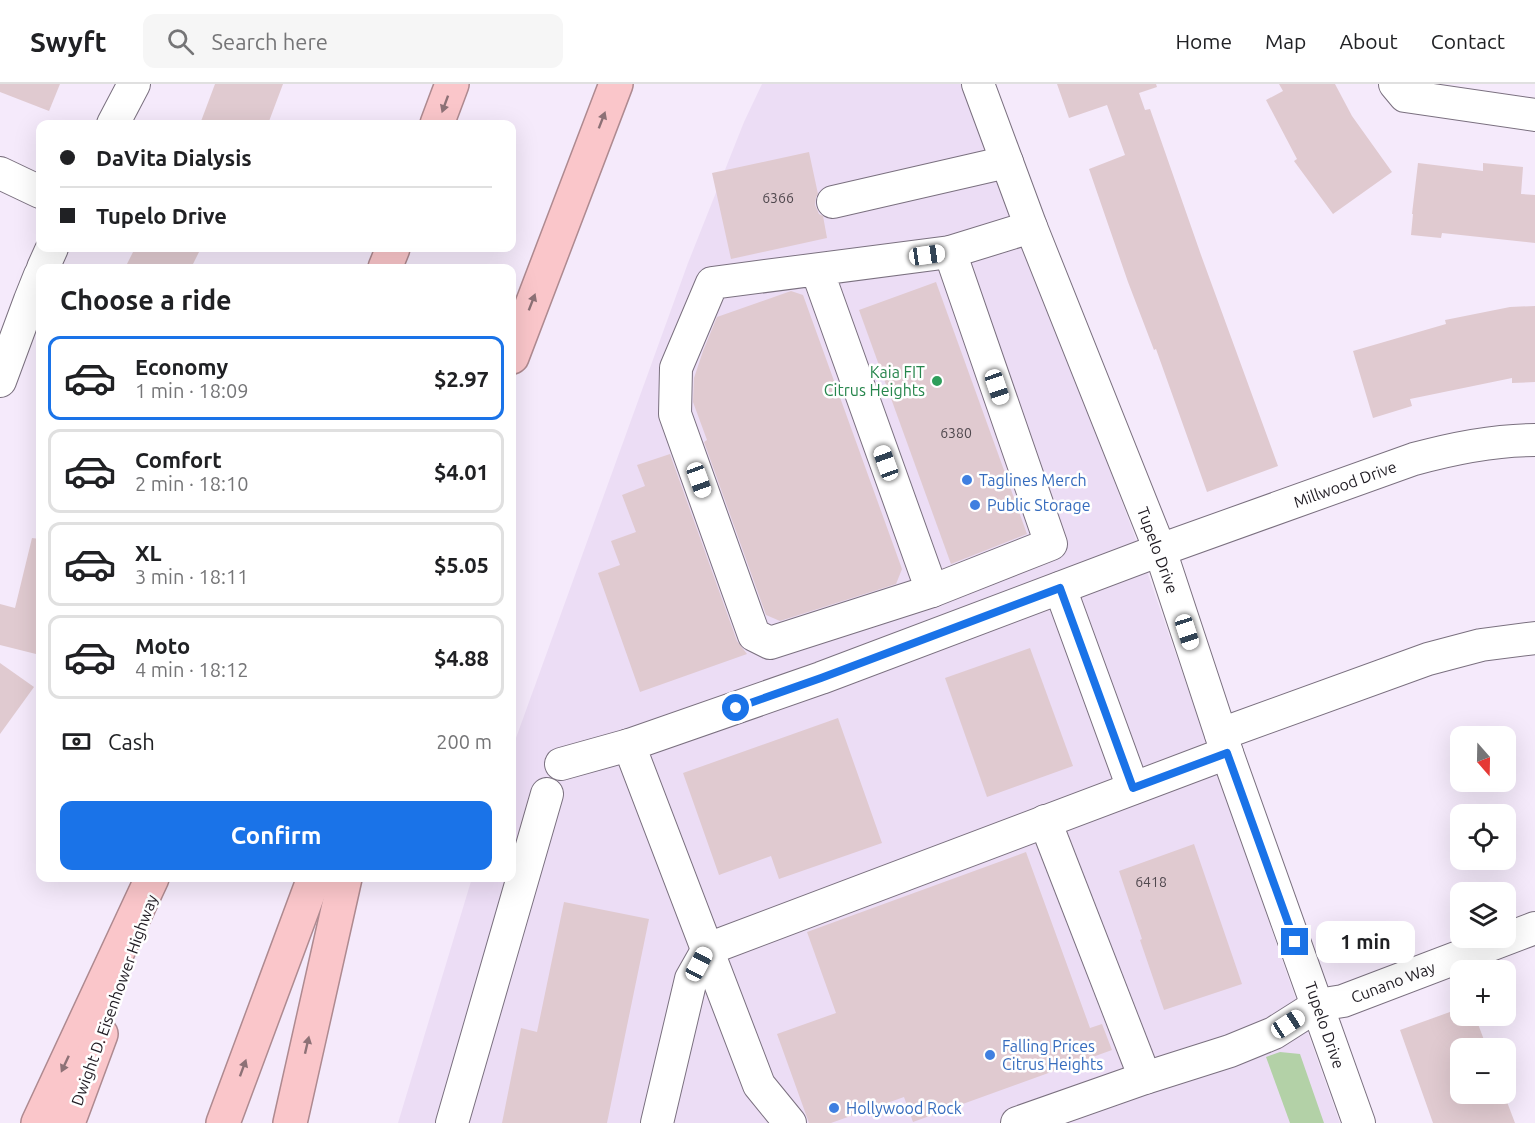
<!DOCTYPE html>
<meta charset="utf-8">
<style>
:root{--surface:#fff;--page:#f6f6f6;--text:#202124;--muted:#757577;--line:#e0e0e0;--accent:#1a73e8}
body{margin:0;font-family:Ubuntu,sans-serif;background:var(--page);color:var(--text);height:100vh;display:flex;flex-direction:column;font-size:22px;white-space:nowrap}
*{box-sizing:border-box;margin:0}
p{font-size:20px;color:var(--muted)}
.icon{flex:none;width:33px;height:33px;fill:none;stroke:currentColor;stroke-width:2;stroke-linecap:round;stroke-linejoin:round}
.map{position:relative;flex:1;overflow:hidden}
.sheet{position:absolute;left:36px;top:180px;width:480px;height:618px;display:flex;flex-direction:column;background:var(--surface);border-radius:12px;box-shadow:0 6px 24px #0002}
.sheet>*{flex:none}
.banner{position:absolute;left:36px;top:36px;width:480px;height:132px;border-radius:12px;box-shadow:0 6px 24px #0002;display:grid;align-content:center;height:132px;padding:0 24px;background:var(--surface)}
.needle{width:39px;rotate:160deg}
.fabs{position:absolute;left:1450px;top:642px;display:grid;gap:12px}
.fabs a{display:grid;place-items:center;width:66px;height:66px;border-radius:12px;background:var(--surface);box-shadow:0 6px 24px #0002;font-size:30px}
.end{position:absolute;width:27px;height:27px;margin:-14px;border:8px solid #1a73e8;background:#fff;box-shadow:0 0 0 3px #fff}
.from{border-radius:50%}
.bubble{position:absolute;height:42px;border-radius:12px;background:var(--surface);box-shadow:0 6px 24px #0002;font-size:20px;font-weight:700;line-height:42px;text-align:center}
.car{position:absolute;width:18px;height:36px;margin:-18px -9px;border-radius:8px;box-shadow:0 0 4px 2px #0007;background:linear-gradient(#fff 24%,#345 0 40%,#fff 0 76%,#345 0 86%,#fff 0)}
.banner b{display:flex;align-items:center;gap:21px;height:57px;font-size:22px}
.banner b+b{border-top:2px solid var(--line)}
.banner i{width:15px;height:15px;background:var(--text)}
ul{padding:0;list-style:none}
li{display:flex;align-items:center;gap:18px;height:84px;margin:0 12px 9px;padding:0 12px;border:3px solid var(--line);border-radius:12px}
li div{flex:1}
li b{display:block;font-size:22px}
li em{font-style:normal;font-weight:700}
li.on{border-color:var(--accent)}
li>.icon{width:54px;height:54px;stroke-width:1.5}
h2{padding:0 24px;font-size:27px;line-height:72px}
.pay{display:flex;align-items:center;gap:15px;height:66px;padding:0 24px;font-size:22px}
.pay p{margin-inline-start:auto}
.cta{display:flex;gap:12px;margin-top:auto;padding:12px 24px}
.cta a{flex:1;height:69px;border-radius:12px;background:var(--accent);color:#fff;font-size:24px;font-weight:700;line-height:69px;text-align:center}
header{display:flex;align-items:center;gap:36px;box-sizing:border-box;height:84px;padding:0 30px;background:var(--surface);border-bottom:2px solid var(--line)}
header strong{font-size:28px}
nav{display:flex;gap:33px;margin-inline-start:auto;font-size:21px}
.search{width:420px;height:54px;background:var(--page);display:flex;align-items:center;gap:15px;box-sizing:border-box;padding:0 21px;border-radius:12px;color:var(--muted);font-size:22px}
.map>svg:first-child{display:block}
</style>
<header>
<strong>Swyft</strong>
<div class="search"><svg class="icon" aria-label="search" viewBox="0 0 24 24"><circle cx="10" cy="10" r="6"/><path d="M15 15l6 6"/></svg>Search here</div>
<nav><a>Home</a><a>Map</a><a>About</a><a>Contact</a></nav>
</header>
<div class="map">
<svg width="1535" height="1039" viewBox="0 0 1535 1039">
<rect width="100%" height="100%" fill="#f5eafb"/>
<path fill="#ecddf5" d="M762,0H965L1134,450L1287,890L1340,1039H398L472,794H512V665L688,179L744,38Z"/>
<path fill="#b3d1a7" d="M1280,968L1300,970L1324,1039H1290L1266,973Z"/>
<g fill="#e0cad0">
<path d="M0,0H60L49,27L0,8Z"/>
<path d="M215,0H283L268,40H200Z"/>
<path d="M1057,0H1156L1157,3L1139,9L1145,26L1150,25L1201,171L1278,382L1207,408L1156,265L1154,266L1128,198L1089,85L1125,71L1107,21L1069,34Z"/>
<path d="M1279,0H1335L1352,32L1392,88L1333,130L1294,77L1297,75L1266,16L1283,7Z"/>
<path d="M809,68L818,110L816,113L815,121L819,130L823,132L827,154L731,175L712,89Z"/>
<path d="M1418,79L1483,87V79L1523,83L1521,110L1535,111V159L1442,149L1441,154L1411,151L1413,130H1412Z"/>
<path d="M135,164H201L191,184H125Z"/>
<path d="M936,198L1027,450L951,480L859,226Z"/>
<path d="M791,207L803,211L902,485L896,500L780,537L766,531L704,358L707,356L693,318L694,294L703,267L717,233Z"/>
<path d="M1535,222V298L1512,299V294L1410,315L1412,322L1373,334L1353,267L1446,240L1445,236L1510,223Z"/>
<path d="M670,370L737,557L747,570L640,608L598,489L620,481L611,457L636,448L622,411L645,402L637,381Z"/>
<path d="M32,454L40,455V571L0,561V520L15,524Z"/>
<path d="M1030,564L1073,682L987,713L945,594Z"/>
<path d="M0,579L34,603L0,650Z"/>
<path d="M838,634L882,759L779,795L771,772L719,791L683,689Z"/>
<path d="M1194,760L1242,900L1164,926L1140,856L1142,855L1119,787Z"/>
<path d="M1026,768L1090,944L1102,940L1112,966L913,1038L904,1013L831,1039H809L777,950L836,929L807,848Z"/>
<path d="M564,818L649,835L607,1039H502L521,944L537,948Z"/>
<path d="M1461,924V932H1475L1487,964H1461V1010H1504L1515,1039H1433L1400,946Z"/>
</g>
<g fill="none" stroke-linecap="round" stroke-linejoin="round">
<g stroke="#7a707f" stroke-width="34">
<g id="minor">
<path d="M978,0L1031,143L1160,466L1227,669L1359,1039"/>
<path d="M1395,0L1405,12L1535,31"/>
<path d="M113,40L134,0"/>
<path d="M0,89L40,108"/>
<path d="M833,118L1007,78"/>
<path d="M43,184L52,164"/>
<path d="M817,186L932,507L770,559L754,551L675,330L676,284L712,199L950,168L1031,143"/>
<path d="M0,297L30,216L40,191"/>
<path d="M1060,504L1133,704"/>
<path d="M932,507L1051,460L950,168"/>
<path d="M1221,650L1428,575L1481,561L1535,554"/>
<path d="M561,680L629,661"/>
<path d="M1045,737L1145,994"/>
<path d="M452,1039L547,710"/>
<path d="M657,1039L691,895L708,865L1227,669"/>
<path d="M790,1039L759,1001L629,661L821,594L1160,466L1414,375C1454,364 1494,356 1535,356"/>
<path d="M1017,1039L1145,994L1230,967L1274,949L1318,921L1343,917L1535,844"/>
</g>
</g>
<g stroke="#ae8a90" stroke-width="36">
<g id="highway">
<path d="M437,40L452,0"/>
<path d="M385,184L393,164"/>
<path d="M512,273L616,0"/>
<path d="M38,1039L152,794"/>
<path d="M68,1039L101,950"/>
<path d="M223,1039L314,794"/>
<path d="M290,1039L345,794"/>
</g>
</g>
<use href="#minor" stroke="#fff" stroke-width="32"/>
<use href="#highway" stroke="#fac6ca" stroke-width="33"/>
</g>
<defs><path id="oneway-solid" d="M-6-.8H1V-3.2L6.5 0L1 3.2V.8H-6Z" transform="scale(1.5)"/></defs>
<g fill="#8d7176">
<use href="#oneway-solid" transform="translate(445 20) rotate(110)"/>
<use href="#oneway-solid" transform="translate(602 36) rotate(-69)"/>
<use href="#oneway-solid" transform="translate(532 218) rotate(-69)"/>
<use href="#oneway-solid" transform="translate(307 961) rotate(-77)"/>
<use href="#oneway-solid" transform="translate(65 980) rotate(115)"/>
<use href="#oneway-solid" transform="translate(243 984) rotate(-70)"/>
</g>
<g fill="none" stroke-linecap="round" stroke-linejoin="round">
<path stroke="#1a73e8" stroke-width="8" d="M736,624L821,594L1060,504L1133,704L1227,669L1295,858"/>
</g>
<circle fill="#2e9e5b" stroke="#fff" stroke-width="2" cx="937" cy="297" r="6"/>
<g fill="#3f7fe0" stroke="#fff" stroke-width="2">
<circle cx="967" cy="396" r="6"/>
<circle cx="975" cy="421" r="6"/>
<circle cx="990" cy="971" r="6"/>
<circle cx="834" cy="1024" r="6"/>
</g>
<g text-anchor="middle" stroke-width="5" stroke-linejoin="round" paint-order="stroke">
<g font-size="14" fill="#50484e">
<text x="778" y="119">6366</text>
<text x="956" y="354">6380</text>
<text x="1151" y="803">6418</text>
</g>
<g font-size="16" fill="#27864d" stroke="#fff" text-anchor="end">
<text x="925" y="294">Kaia FIT<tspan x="925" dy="18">Citrus Heights</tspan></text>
</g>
<g font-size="16" fill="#366cbe" stroke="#fff" text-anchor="start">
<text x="979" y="402">Taglines Merch</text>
<text x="987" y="427">Public Storage</text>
<text x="1002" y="968">Falling Prices<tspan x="1002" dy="18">Citrus Heights</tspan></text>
<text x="846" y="1030">Hollywood Rock</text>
</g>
<g font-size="16" fill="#201c23" stroke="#fff">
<text transform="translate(1345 400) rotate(-20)" y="6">Millwood Drive</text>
<text transform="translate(1158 466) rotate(70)" y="6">Tupelo Drive</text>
<text transform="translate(1393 898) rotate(-21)" y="6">Cunano Way</text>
<text transform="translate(114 916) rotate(-70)" y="6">Dwight D. Eisenhower Highway</text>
<text transform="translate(1325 941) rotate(71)" y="6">Tupelo Drive</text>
</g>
</g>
</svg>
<div class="fabs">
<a><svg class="needle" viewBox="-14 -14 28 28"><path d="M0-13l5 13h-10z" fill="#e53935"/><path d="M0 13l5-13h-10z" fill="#757577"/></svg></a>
<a><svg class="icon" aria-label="locate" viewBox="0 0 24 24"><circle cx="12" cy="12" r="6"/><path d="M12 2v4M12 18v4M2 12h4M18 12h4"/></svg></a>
<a><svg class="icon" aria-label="layers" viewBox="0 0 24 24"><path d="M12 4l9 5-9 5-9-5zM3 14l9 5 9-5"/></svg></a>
<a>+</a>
<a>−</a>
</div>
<i class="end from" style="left:736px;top:624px"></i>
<i class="end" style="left:1295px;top:858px"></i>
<div class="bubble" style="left:1316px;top:837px;width:99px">1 min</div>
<i class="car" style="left:927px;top:171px;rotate:82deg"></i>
<i class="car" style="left:997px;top:303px;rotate:161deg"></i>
<i class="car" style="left:886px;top:379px;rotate:340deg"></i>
<i class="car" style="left:699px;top:396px;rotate:160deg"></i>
<i class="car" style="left:1187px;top:548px;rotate:162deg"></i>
<i class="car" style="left:699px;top:880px;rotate:28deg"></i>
<i class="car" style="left:1288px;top:940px;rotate:57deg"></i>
<div class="banner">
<b><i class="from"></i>DaVita Dialysis</b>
<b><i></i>Tupelo Drive</b>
</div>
<section class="sheet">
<h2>Choose a ride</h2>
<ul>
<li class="on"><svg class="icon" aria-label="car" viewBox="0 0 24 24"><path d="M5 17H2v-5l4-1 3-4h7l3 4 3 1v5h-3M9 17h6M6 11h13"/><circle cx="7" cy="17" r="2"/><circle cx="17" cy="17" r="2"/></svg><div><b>Economy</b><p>1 min · 18:09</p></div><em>$2.97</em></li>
<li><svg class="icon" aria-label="car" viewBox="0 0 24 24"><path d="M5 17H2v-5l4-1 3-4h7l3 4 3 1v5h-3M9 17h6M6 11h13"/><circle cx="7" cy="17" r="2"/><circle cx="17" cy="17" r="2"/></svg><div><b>Comfort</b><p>2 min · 18:10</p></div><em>$4.01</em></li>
<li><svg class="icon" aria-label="car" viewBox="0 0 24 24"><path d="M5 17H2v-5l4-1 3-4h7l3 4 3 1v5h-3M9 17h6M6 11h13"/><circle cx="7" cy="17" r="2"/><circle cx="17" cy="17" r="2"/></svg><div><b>XL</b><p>3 min · 18:11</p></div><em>$5.05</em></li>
<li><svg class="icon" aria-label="car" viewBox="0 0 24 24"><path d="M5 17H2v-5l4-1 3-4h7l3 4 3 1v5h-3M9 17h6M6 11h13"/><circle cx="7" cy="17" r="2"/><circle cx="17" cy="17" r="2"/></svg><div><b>Moto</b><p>4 min · 18:12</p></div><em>$4.88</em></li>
</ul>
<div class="pay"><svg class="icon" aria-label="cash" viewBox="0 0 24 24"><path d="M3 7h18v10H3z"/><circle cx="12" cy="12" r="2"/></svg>Cash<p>200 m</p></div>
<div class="cta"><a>Confirm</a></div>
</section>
</div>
